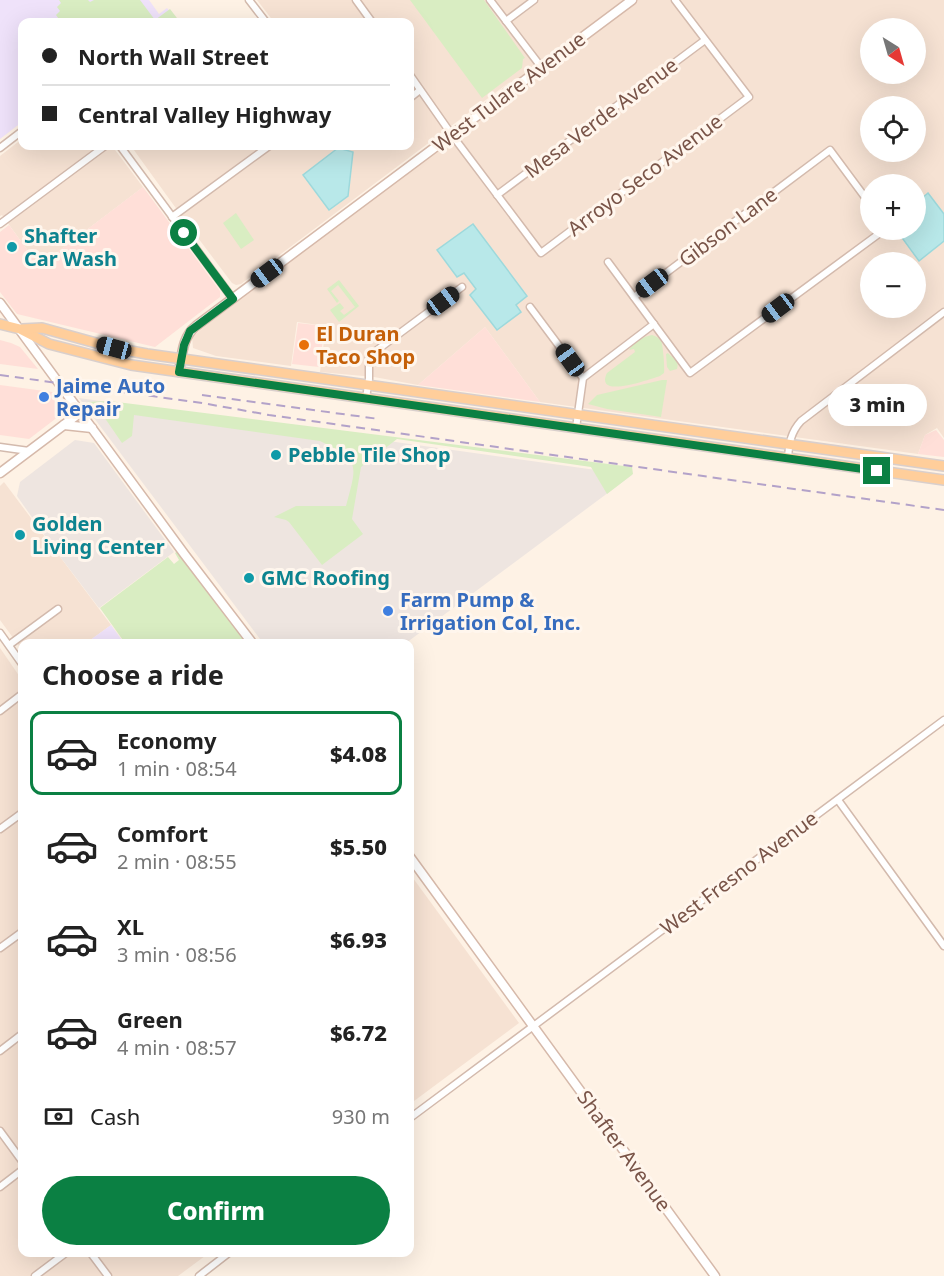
<!DOCTYPE html>
<meta charset="utf-8">
<style>
:root{--surface:#fff;--page:#f6f6f6;--text:#222;--muted:#767676;--line:#e0e0e0;--accent:#0b8043}
body{margin:0;font-family:"Noto Sans",sans-serif;background:var(--page);color:var(--text);height:100vh;display:flex;flex-direction:column;font-size:22px;white-space:nowrap}
*{box-sizing:border-box;margin:0}
p{font-size:20px;color:var(--muted)}
.icon{flex:none;width:33px;height:33px;fill:none;stroke:currentColor;stroke-width:2;stroke-linecap:round;stroke-linejoin:round}
.map{position:relative;flex:1;overflow:hidden}
.sheet{position:absolute;left:18px;top:639px;width:396px;height:618px;display:flex;flex-direction:column;background:var(--surface);border-radius:12px;box-shadow:0 6px 24px #0002}
.sheet>*{flex:none}
.hud{position:absolute;left:18px;top:18px;width:396px;height:132px;border-radius:12px;box-shadow:0 6px 24px #0002;display:grid;align-content:center;height:132px;padding:0 24px;background:var(--surface)}
.needle{width:39px;rotate:143deg}
.tools{position:absolute;left:860px;top:18px;display:grid;gap:12px}
.tools a{display:grid;place-items:center;width:66px;height:66px;border-radius:50%;background:var(--surface);box-shadow:0 6px 24px #0002;font-size:30px}
.end{position:absolute;width:27px;height:27px;margin:-14px;border:8px solid #0b8043;background:#fff;box-shadow:0 0 0 3px #fff}
.from{border-radius:50%}
.bubble{position:absolute;height:42px;border-radius:21px;background:var(--surface);box-shadow:0 6px 24px #0002;font-size:20px;font-weight:800;line-height:42px;text-align:center}
.car{position:absolute;width:18px;height:36px;margin:-18px -9px;border-radius:8px;box-shadow:0 0 4px 2px #0007;background:linear-gradient(#222 24%,#8ab4d8 0 40%,#222 0 76%,#8ab4d8 0 86%,#222 0)}
.hud b{display:flex;align-items:center;gap:21px;height:57px;font-size:22px}
.hud b+b{border-top:2px solid var(--line)}
.hud i{width:15px;height:15px;background:var(--text)}
ul{padding:0;list-style:none}
li{display:flex;align-items:center;gap:18px;height:84px;margin:0 12px 9px;padding:0 12px;border:3px solid transparent;border-radius:12px}
li div{flex:1}
li b{display:block;font-size:22px}
li em{font-style:normal;font-weight:800}
li.on{border-color:var(--accent)}
li>.icon{width:54px;height:54px;stroke-width:1.5}
h2{padding:0 24px;font-size:27px;line-height:72px}
.pay{display:flex;align-items:center;gap:15px;height:66px;padding:0 24px;font-size:22px}
.pay p{margin-inline-start:auto}
.action{display:flex;gap:12px;margin-top:auto;padding:12px 24px}
.action a{flex:1;height:69px;border-radius:36px;background:var(--accent);color:#fff;font-size:24px;font-weight:800;line-height:69px;text-align:center}
.map>svg:first-child{display:block}
</style>
<div class="map">
<svg width="944" height="1276" viewBox="0 0 944 1276">
<rect width="100%" height="100%" fill="#fef2e5"/>
<g fill="#f6e2d3" fill-rule="evenodd">
<path d="M257,0H944V438L937,428L925,435L918,454L540,402L485,327L418,385L374,377L320,372L326,326L297,322L291,366L216,356L193,348L192,337L515,78L241,284L236,285L232,283L183,218L131,146H410V22H274ZM870,28H915V74H870ZM870,106H915V152H870ZM870,184H915V230H870ZM870,262H915V308H870Z"/>
<path d="M22,139V146H112L143,187L39,266L2,215L0,216V156Z"/>
<path d="M4,482L111,625L86,643L22,644V650L0,620V486Z"/>
<path d="M0,648L22,680V1252L209,1253L178,1276H0Z"/>
<path d="M410,874L519,1023L410,1104Z"/>
</g>
<g fill="#ffdfd8">
<path d="M143,187L220,291V297L155,347L17,314L0,292V232L9,225L39,266Z"/>
<path d="M298,323L325,326L319,367L292,364Z"/>
<path d="M485,327L540,402L418,385Z"/>
<path d="M0,340L11,343L20,347L38,369L0,364Z"/>
<path d="M0,385L52,392L56,393L65,403L63,413L29,439L0,435Z"/>
<path d="M936,430L944,440V457L918,454L925,435Z"/>
</g>
<g fill="#eee5e0">
<path d="M79,398L632,475L406,643H263Z"/>
<path d="M75,440L94,443L174,552L99,608L55,550L17,496L20,482Z"/>
</g>
<g fill="#efe2fa">
<path d="M0,0H149L159,14L167,8L178,22H22V122L0,139Z"/>
<path d="M111,625L124,643H86Z"/>
</g>
<g fill="#d9edc2">
<path d="M59,0H88L90,2L94,0H140L155,20L170,9L180,22H61L56,15L60,11L57,7L61,3Z"/>
<path d="M410,0H484L525,58L523,59L522,68L482,98Z"/>
<path d="M236,213L254,240L241,249L223,223Z"/>
<path d="M339,280L359,306L339,322L330,310L340,303L344,308L340,311L344,315L355,307L338,285L331,291L339,301L337,303L327,289Z"/>
<path d="M652,335C656,336 659,338 661,341C663,343 665,371 664,373C663,374 661,375 660,376C650,379 594,400 607,373L635,352L634,349L629,350C633,343 644,336 652,335Z"/>
<path d="M668,353C672,358 680,360 677,369L670,371L667,367L666,354Z"/>
<path d="M662,380H667L661,417L607,409L588,404L597,395Z"/>
<path d="M109,401L632,467L633,474L607,494L591,467L397,439L361,467L352,519L363,534L322,565L289,522L286,520L274,517L296,506H346C357,464 361,461 320,441L134,415L132,436L122,443L102,414L86,402Z"/>
<path d="M178,551L248,643H125L100,608L168,557L174,564L179,560L175,553Z"/>
</g>
<g fill="#b8e8e9" stroke="#9dd9dc" stroke-width="1.5">
<path d="M338,148L353,152L348,196L329,210L303,175Z"/>
<path d="M928,193L944,214V241L919,261L900,235L907,230H915V204Z"/>
<path d="M473,224L527,296L516,305L521,312L497,330L470,295L476,289L464,273L457,277L437,250Z"/>
</g>
<g fill="none" stroke-linecap="round" stroke-linejoin="round">
<g stroke="#d3baad" stroke-width="9">
<g id="street">
<path d="M249,0L266,22"/>
<path d="M356,0L372,22"/>
<path d="M490,0L542,68"/>
<path d="M506,21L534,0"/>
<path d="M410,75L452,135L541,253L749,97L675,0"/>
<path d="M410,98L420,90"/>
<path d="M120,146L233,299"/>
<path d="M0,148L22,131"/>
<path d="M497,195L705,40"/>
<path d="M172,217L269,146"/>
<path d="M0,224L105,146"/>
<path d="M608,262L690,373L884,230"/>
<path d="M634,297L830,150L870,204"/>
<path d="M530,307L583,378"/>
<path d="M366,398L369,379V356L462,287"/>
<path d="M576,428L583,378L654,324"/>
<path d="M0,447L29,451"/>
<path d="M788,458C789,443 791,432 801,421L944,312"/>
<path d="M0,633L22,664"/>
<path d="M9,645L58,609"/>
<path d="M0,711L22,694"/>
<path d="M838,800L944,946"/>
<path d="M0,829L22,813"/>
<path d="M0,948L22,932"/>
<path d="M0,1051L22,1034"/>
<path d="M410,1118L944,720"/>
<path d="M0,1131L22,1161"/>
<path d="M0,1187L22,1170"/>
<path d="M90,1252L108,1276"/>
<path d="M35,1276L67,1252"/>
<path d="M199,1276L230,1252"/>
</g>
</g>
<g stroke="#d6b9aa" stroke-width="11">
<g id="secondary">
<path d="M0,303L185,555L253,644"/>
<path d="M179,372C182,356 182,337 196,326L632,0"/>
<path d="M64,425L92,428"/>
<path d="M0,473L81,412"/>
<path d="M410,857L715,1276"/>
</g>
</g>
<g stroke="#d9cfcc" stroke-width="12">
<g id="primary">
<path d="M0,324L20,329L49,344L131,365L944,480"/>
<path d="M22,329L42,328L114,348L147,354L944,466"/>
</g>
</g>
<use href="#street" stroke="#fff" stroke-width="6"/>
<use href="#secondary" stroke="#fff" stroke-width="8"/>
<use href="#primary" stroke="#ffce9b" stroke-width="9"/>
<g stroke="#b3a2c9" stroke-width="2" stroke-dasharray="9 6" stroke-linecap="butt">
<path d="M0,375L202,403L269,415L944,510"/>
<path d="M202,395L379,419"/>
</g>
</g>
<g fill="none" stroke-linecap="round" stroke-linejoin="round">
<path stroke="#0b8043" stroke-width="8" d="M184,233L233,299L190,331L184,345L179,372L877,471"/>
</g>
<g fill="#0f9aa8" stroke="#fff6ed" stroke-width="2">
<circle cx="12" cy="247" r="6"/>
<circle cx="276" cy="455" r="6"/>
<circle cx="20" cy="535" r="6"/>
<circle cx="249" cy="578" r="6"/>
</g>
<circle fill="#e8710a" stroke="#fff6ed" stroke-width="2" cx="304" cy="345" r="6"/>
<g fill="#3f7fe0" stroke="#fff6ed" stroke-width="2">
<circle cx="44" cy="397" r="6"/>
<circle cx="388" cy="611" r="6"/>
</g>
<g text-anchor="middle" stroke-width="6" stroke-linejoin="round" paint-order="stroke">
<g font-size="20" fill="#795448" stroke="#fff6ed">
<text transform="translate(509 92) rotate(-37)" y="7">West Tulare Avenue</text>
<text transform="translate(601 118) rotate(-37)" y="7">Mesa Verde Avenue</text>
<text transform="translate(645 175) rotate(-37)" y="7">Arroyo Seco Avenue</text>
<text transform="translate(728 227) rotate(-37)" y="7">Gibson Lane</text>
<text transform="translate(739 873) rotate(-37)" y="7">West Fresno Avenue</text>
<text transform="translate(624 1151) rotate(54)" y="7">Shafter Avenue</text>
</g>
<g font-size="20" font-weight="bold" fill="#0d838f" stroke="#fff6ed" text-anchor="start">
<text x="24" y="243">Shafter<tspan x="24" dy="23">Car Wash</tspan></text>
<text x="288" y="462">Pebble Tile Shop</text>
<text x="32" y="531">Golden<tspan x="32" dy="23">Living Center</tspan></text>
<text x="261" y="585">GMC Roofing</text>
</g>
<g font-size="20" font-weight="bold" fill="#c56008" stroke="#fff6ed" text-anchor="start">
<text x="316" y="341">El Duran<tspan x="316" dy="23">Taco Shop</tspan></text>
</g>
<g font-size="20" font-weight="bold" fill="#366cbe" stroke="#fff6ed" text-anchor="start">
<text x="56" y="393">Jaime Auto<tspan x="56" dy="23">Repair</tspan></text>
<text x="400" y="607">Farm Pump &amp;<tspan x="400" dy="23">Irrigation Col, Inc.</tspan></text>
</g>
</g>
</svg>
<div class="tools">
<a><svg class="needle" viewBox="-14 -14 28 28"><path d="M0-13l5 13h-10z" fill="#e53935"/><path d="M0 13l5-13h-10z" fill="#767676"/></svg></a>
<a><svg class="icon" aria-label="locate" viewBox="0 0 24 24"><circle cx="12" cy="12" r="6"/><path d="M12 2v4M12 18v4M2 12h4M18 12h4"/></svg></a>
<a>+</a>
<a>−</a>
</div>
<i class="end from" style="left:184px;top:233px"></i>
<i class="end" style="left:877px;top:471px"></i>
<div class="bubble" style="left:828px;top:384px;width:99px">3 min</div>
<i class="car" style="left:267px;top:273px;rotate:233deg"></i>
<i class="car" style="left:652px;top:283px;rotate:233deg"></i>
<i class="car" style="left:443px;top:301px;rotate:54deg"></i>
<i class="car" style="left:778px;top:308px;rotate:233deg"></i>
<i class="car" style="left:114px;top:348px;rotate:285deg"></i>
<i class="car" style="left:570px;top:360px;rotate:324deg"></i>
<div class="hud">
<b><i class="from"></i>North Wall Street</b>
<b><i></i>Central Valley Highway</b>
</div>
<section class="sheet">
<h2>Choose a ride</h2>
<ul>
<li class="on"><svg class="icon" aria-label="car" viewBox="0 0 24 24"><path d="M5 17H2v-5l4-1 3-4h7l3 4 3 1v5h-3M9 17h6M6 11h13"/><circle cx="7" cy="17" r="2"/><circle cx="17" cy="17" r="2"/></svg><div><b>Economy</b><p>1 min · 08:54</p></div><em>$4.08</em></li>
<li><svg class="icon" aria-label="car" viewBox="0 0 24 24"><path d="M5 17H2v-5l4-1 3-4h7l3 4 3 1v5h-3M9 17h6M6 11h13"/><circle cx="7" cy="17" r="2"/><circle cx="17" cy="17" r="2"/></svg><div><b>Comfort</b><p>2 min · 08:55</p></div><em>$5.50</em></li>
<li><svg class="icon" aria-label="car" viewBox="0 0 24 24"><path d="M5 17H2v-5l4-1 3-4h7l3 4 3 1v5h-3M9 17h6M6 11h13"/><circle cx="7" cy="17" r="2"/><circle cx="17" cy="17" r="2"/></svg><div><b>XL</b><p>3 min · 08:56</p></div><em>$6.93</em></li>
<li><svg class="icon" aria-label="car" viewBox="0 0 24 24"><path d="M5 17H2v-5l4-1 3-4h7l3 4 3 1v5h-3M9 17h6M6 11h13"/><circle cx="7" cy="17" r="2"/><circle cx="17" cy="17" r="2"/></svg><div><b>Green</b><p>4 min · 08:57</p></div><em>$6.72</em></li>
</ul>
<div class="pay"><svg class="icon" aria-label="cash" viewBox="0 0 24 24"><path d="M3 7h18v10H3z"/><circle cx="12" cy="12" r="2"/></svg>Cash<p>930 m</p></div>
<div class="action"><a>Confirm</a></div>
</section>
</div>
